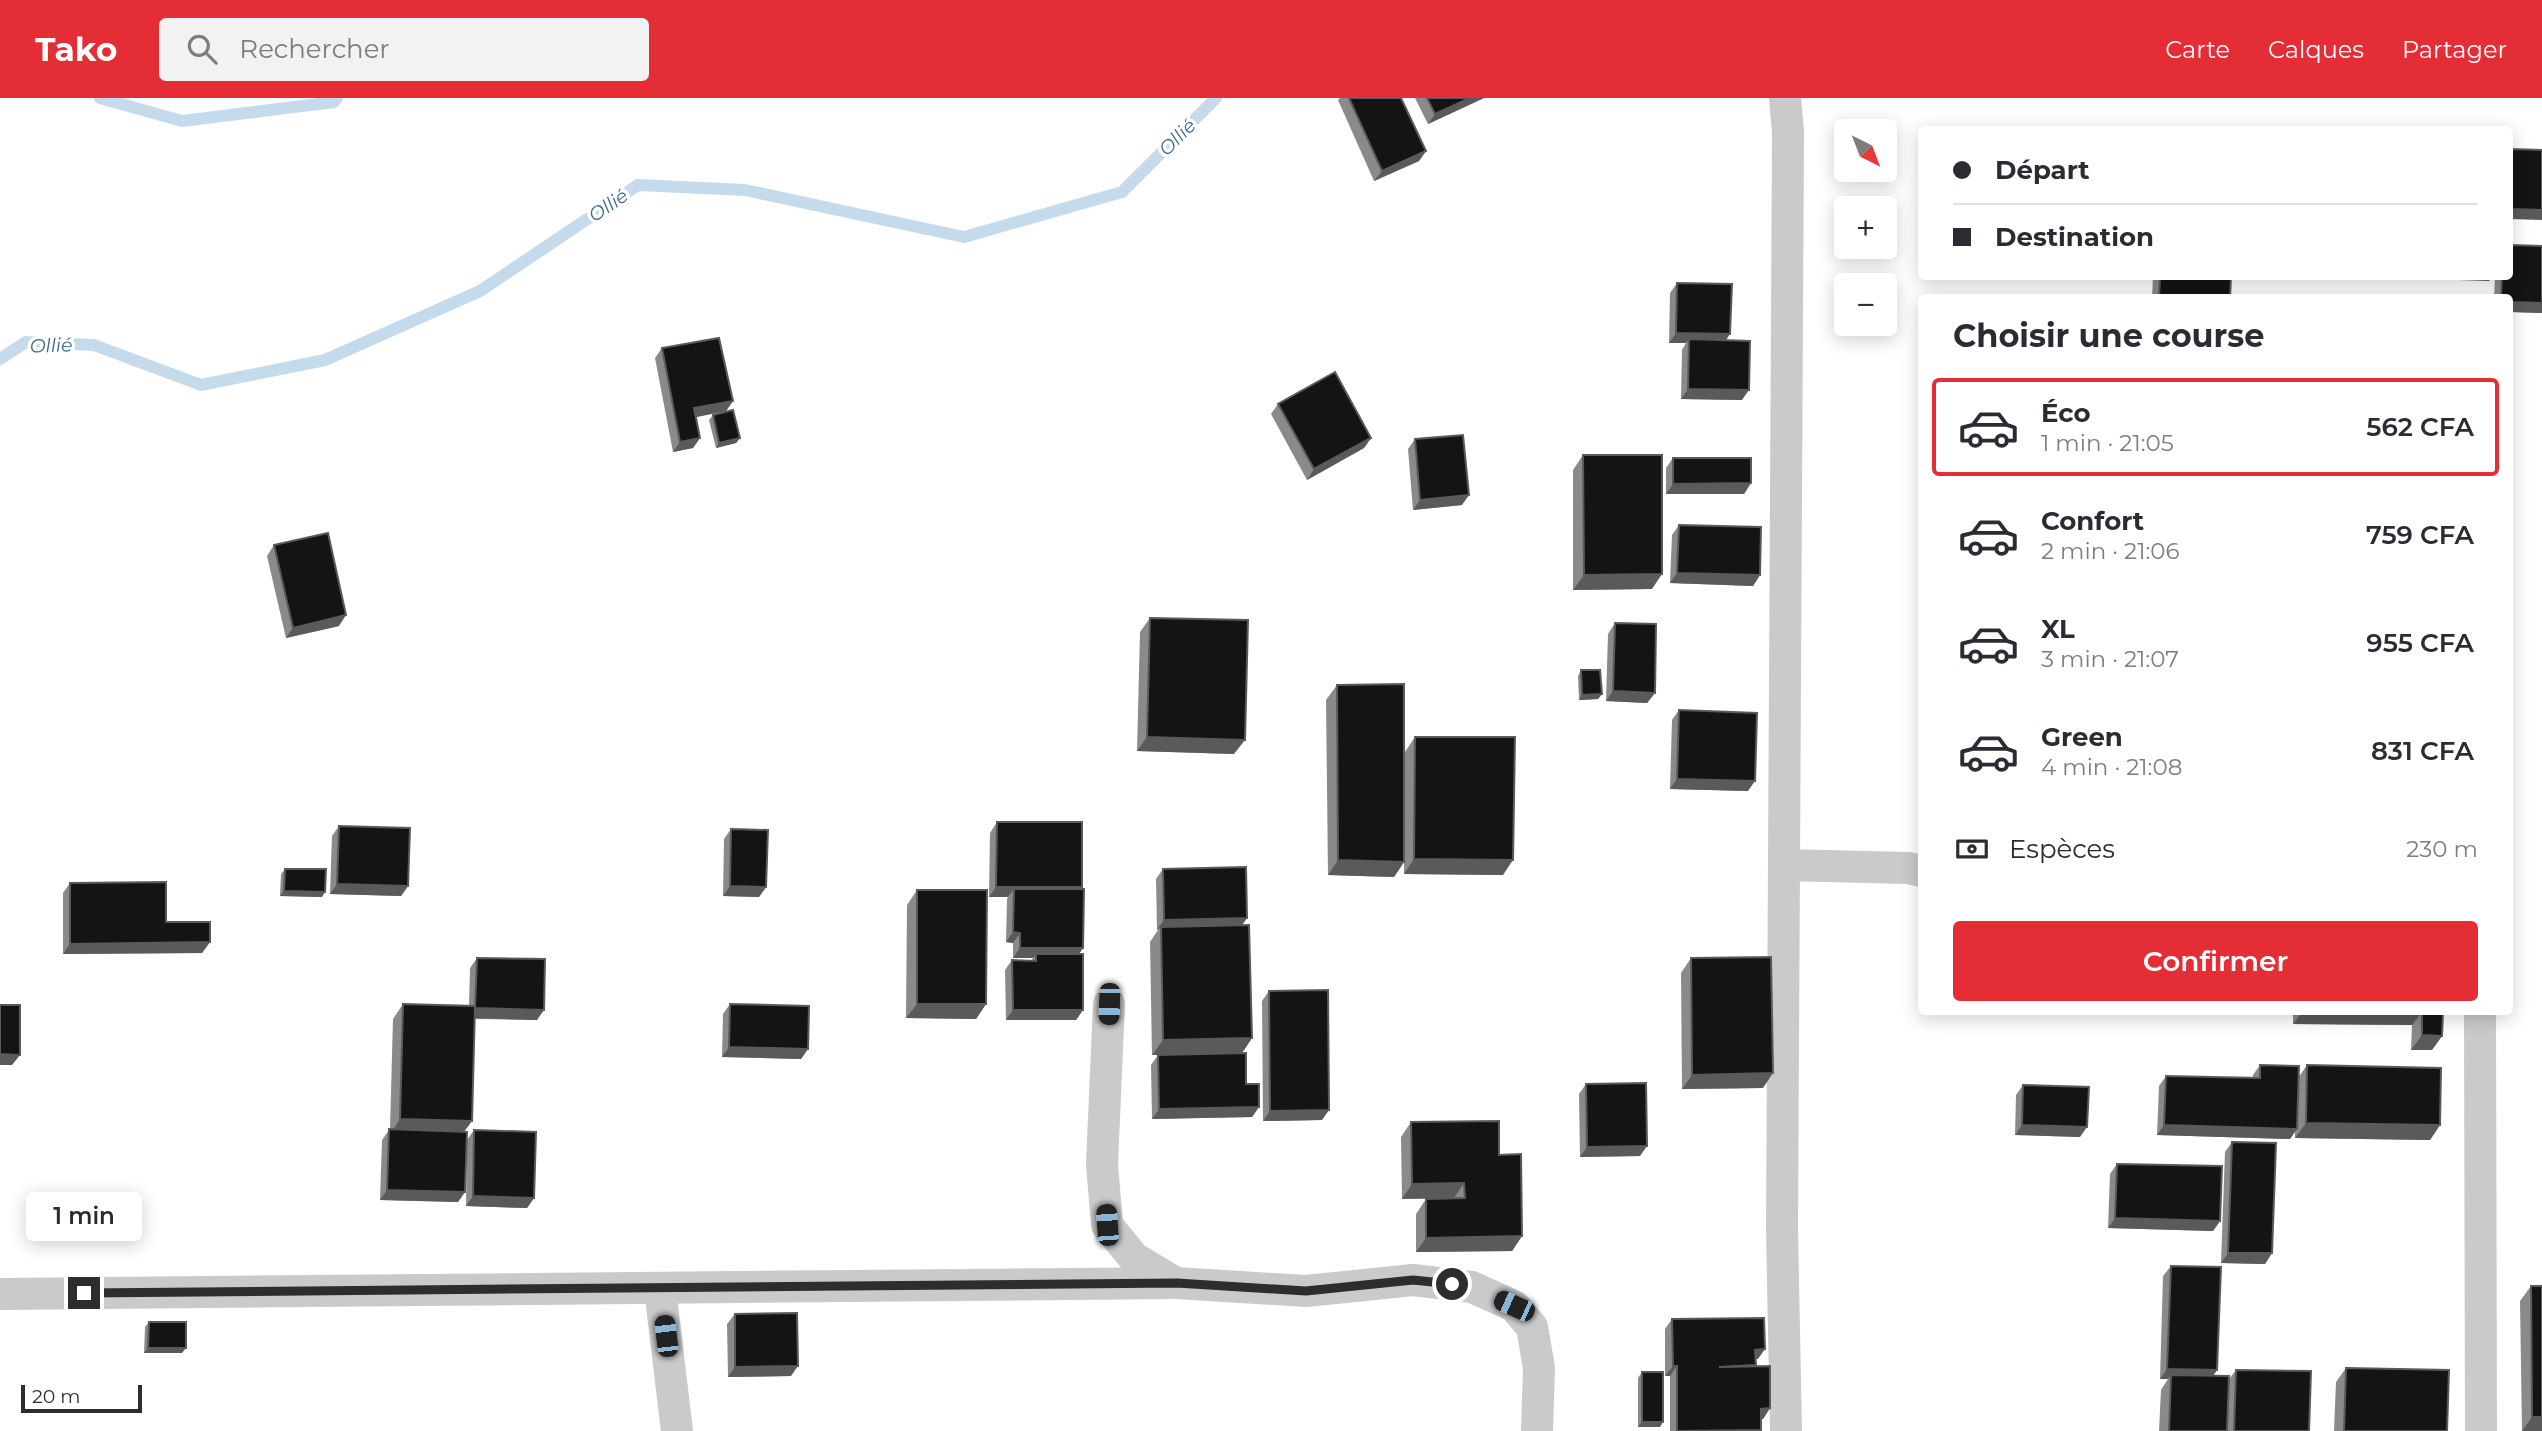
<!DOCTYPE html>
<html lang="fr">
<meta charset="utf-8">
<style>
:root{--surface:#fff;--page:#f2f2f3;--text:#2b2b33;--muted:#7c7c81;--line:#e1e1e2;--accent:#e52d35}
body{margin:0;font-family:Montserrat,sans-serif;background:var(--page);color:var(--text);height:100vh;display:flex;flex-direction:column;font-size:26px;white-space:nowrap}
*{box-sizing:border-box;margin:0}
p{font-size:23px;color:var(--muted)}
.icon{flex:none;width:38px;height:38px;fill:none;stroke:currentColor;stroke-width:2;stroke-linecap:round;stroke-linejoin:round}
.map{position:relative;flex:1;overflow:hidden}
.panel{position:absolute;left:1918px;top:196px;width:595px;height:721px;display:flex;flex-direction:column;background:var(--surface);border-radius:7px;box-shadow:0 4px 18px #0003}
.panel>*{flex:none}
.banner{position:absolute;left:1918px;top:28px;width:595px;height:154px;border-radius:7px;box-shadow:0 4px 18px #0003;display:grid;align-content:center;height:154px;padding:0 35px;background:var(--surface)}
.needle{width:46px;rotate:138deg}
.tools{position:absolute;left:1834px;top:21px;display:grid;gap:14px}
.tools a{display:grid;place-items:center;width:63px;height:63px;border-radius:7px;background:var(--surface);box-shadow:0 4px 18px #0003;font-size:35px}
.scale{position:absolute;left:21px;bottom:18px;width:121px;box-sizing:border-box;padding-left:7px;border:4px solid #2d2d2d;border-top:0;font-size:19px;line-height:24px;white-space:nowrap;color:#2d2d2d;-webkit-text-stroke:5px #fff;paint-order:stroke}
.end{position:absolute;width:32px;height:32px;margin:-16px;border:9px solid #2d2d2d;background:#fff;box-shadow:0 0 0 4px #fff}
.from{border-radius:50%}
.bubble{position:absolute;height:49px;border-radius:7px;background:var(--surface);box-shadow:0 4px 18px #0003;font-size:23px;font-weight:600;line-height:49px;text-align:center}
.car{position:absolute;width:21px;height:42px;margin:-21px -10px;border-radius:9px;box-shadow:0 0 5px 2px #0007;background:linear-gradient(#222 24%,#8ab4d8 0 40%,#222 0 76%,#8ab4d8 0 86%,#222 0)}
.banner b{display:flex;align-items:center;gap:24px;height:66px;font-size:26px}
.banner b+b{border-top:2px solid var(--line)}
.banner i{width:18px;height:18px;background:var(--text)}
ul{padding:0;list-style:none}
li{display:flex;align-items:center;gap:21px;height:98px;margin:0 14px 10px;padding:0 21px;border:4px solid transparent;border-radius:7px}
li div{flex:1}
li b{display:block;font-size:26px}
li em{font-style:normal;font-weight:600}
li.current{border-color:var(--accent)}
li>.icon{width:63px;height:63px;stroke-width:1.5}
h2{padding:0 35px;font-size:32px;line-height:84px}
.pay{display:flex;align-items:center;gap:18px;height:77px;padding:0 35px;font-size:26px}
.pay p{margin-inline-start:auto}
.action{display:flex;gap:14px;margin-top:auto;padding:14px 35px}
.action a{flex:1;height:80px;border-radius:7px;background:var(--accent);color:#fff;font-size:28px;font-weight:600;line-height:80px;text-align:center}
header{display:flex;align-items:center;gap:42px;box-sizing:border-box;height:98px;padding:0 35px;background:var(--accent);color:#fff}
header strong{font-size:33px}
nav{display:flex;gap:38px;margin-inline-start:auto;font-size:24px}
.search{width:490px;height:63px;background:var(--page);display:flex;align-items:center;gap:18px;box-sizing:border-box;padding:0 24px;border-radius:7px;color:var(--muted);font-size:26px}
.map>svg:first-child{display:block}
</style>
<header>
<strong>Tako</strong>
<div class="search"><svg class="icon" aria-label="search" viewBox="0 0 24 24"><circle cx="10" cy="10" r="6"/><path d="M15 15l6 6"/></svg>Rechercher</div>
<nav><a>Carte</a><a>Calques</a><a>Partager</a></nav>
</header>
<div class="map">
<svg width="2542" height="1333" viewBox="0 0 2542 1333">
<rect width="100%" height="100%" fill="#fff"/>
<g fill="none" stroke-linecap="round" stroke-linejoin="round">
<g stroke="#c5dbeb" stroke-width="12">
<path d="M100,0L182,23L334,4L337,0"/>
<path d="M0,261L26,244L94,247L201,287L325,262L480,193L638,87L745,92L964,139L1122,94L1216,0"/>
</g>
<g stroke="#cacaca" stroke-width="32">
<path d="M1785,0L1788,34L1782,1131L1786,1333"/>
<path d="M1784,767L1908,770L1922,773"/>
<path d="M1109,906L1102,1066L1107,1127L1134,1160L1176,1185L1306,1193L1413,1182L1472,1189L1514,1208L1532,1229L1539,1270L1537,1333"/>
<path d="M2480,914L2481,1333"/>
<path d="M660,1191L677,1333"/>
<path d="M0,1196L1176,1185"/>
</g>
</g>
<g fill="#8a8a8a">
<path d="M1340,0H1401L1426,53L1419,63L1374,83L1338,2Z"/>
<path d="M1415,0H1484L1428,26Z"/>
<path d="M2153,178H2231L2230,200H2152Z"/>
<path d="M2495,178H2510L2542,215L2510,214V200H2494Z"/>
<path d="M1677,185L1730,236L1725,243L1742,302L1681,301L1682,252L1686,245H1669L1670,195Z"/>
<path d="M662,250L733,303L726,313L695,319L700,340L693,350L673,354L655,260Z"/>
<path d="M1278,306L1371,340L1364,350L1307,382L1271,316Z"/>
<path d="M713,317L740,340L736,345L716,350L709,322Z"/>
<path d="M1415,341L1462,407L1413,412L1408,351Z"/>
<path d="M1583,357L1652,491L1573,492V372Z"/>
<path d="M1673,360L1751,385L1744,396H1666V370Z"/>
<path d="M1679,427L1760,477L1753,488L1670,485L1672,437Z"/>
<path d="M274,447L339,528L286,540L267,458Z"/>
<path d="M1150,520L1234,656L1137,653L1140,534Z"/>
<path d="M1615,525L1655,595L1647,605L1606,603L1608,536Z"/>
<path d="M1581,572L1602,596L1598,601L1579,602L1578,578Z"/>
<path d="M1337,587L1404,748L1405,654L1415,639L1503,777L1404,776V764L1394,779L1328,777L1326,602Z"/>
<path d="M1679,612L1748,693L1670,691L1672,622Z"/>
<path d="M997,724L1082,789L1081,791L1083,850L1079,856L1083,912L1076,922H1006L1005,872L1012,862L1031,863L1033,860H1013V845L1006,844L1007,801L1008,799H989L990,735Z"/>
<path d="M339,728L408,788L401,798L330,796L332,738Z"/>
<path d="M731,731L766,789L759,799L723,798L724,741Z"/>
<path d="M285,771L322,799L280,798L281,776Z"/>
<path d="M1163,771L1247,820L1242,827L1252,940L1242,955L1246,986L1259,1009L1252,1019L1152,1021L1151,967L1158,957L1197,956L1152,957L1150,844L1158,832H1157L1156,781Z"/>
<path d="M70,785L166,824L210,844L202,855L63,856V795Z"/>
<path d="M917,792L986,906L976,921L906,920L907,807Z"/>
<path d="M477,860L537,922L475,921L472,1023L464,1034L465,1094L458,1104L380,1102L382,1042L390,1031L393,921L403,906L469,908L470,870Z"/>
<path d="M1691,860L1763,990L1682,991L1681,875Z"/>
<path d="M1269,893L1322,1022L1263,1023L1262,903Z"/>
<path d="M730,906L808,951L801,961L722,959L723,916Z"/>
<path d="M2293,914H2443L2442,938L2432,952H2411L2412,927L2293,926Z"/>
<path d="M2260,967L2298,980L2307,967L2440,1027L2430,1042L2295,1040V1033L2290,1041L2157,1037L2159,988L2166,978L2253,980V977Z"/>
<path d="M1586,986L1640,1058L1580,1059L1579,996Z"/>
<path d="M2023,987L2080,1039L2015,1037L2016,997Z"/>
<path d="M1411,1024L1522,1138L1512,1153L1416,1154V1116L1426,1101L1454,1100L1402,1101L1401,1039Z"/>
<path d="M474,1032L534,1100L527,1110L466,1108L467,1042Z"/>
<path d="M2232,1044L2272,1155L2265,1166L2221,1165L2225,1054Z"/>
<path d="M2117,1066L2220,1123L2213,1133L2108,1130L2110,1076Z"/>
<path d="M2171,1168L2217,1272L2213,1278L2229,1281L2236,1272L2309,1333H2159L2161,1292L2168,1281H2160L2163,1178Z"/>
<path d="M2531,1188L2542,1333H2522L2520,1203Z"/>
<path d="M735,1216L791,1278L728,1279L727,1226Z"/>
<path d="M1672,1221L1758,1261H1756L1755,1268L1770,1310L1763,1321H1761V1333H1670V1278H1665V1231Z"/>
<path d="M149,1224L182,1255H144L145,1229Z"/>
<path d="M2346,1270L2447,1333H2334L2336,1284Z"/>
<path d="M1642,1274L1660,1329H1638V1280Z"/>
</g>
<g fill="#5a5a5a">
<path d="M1470,0H1484L1428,26L1435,16Z"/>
<path d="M1426,53L1419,63L1374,83L1382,73Z"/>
<path d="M2510,111L2542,112V122L2510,121Z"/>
<path d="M2429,178H2493L2489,183L2427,181Z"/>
<path d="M2510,204L2542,205V215L2510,214Z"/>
<path d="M1676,235L1730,236L1723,246L1689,241L1686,245H1669Z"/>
<path d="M1688,291L1749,292L1742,302L1681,301Z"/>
<path d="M733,303L726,313L687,321L694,310Z"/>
<path d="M700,340L693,350L673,354L680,344Z"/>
<path d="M740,340L736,345L716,350L719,345Z"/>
<path d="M1371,340L1364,350L1307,382L1314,371Z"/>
<path d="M1751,385L1744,396H1666L1673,386Z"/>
<path d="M1469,397L1462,407L1413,412L1420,402Z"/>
<path d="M1677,475L1760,477L1753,488L1670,485Z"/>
<path d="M1662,476L1652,491L1573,492L1584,477Z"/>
<path d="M346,517L339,528L286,540L293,530Z"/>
<path d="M1613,593L1655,595L1647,605L1606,603Z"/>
<path d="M1602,596L1598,601L1579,602L1582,597Z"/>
<path d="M1147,639L1245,642L1234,656L1137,653Z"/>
<path d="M1677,681L1755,683L1748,693L1670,691Z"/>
<path d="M1414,761L1513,762L1503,777L1404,776Z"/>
<path d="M1338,762L1404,764L1394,779L1328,777Z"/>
<path d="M337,786L408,788L401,798L330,796Z"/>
<path d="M730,788L766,789L759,799L723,798Z"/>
<path d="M996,789H1082L1075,799L1014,791L1008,799H989Z"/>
<path d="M284,793L325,794L322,799L280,798Z"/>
<path d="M1247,820L1240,830L1161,829L1157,832L1164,822Z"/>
<path d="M1013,834L1020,835L1013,845L1006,844Z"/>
<path d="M210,844L202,855L63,856L70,846Z"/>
<path d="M1020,850H1083L1076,860L1036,856L1033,860H1013Z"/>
<path d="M917,906H986L976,921L906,920Z"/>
<path d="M475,910L544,912L537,922L468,920Z"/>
<path d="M1013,912H1083L1076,922H1006Z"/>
<path d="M2302,914H2422L2412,927L2293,926Z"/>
<path d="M2422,937L2442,938L2432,952H2411Z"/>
<path d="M1252,940L1242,955L1152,957L1163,942Z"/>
<path d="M729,949L808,951L801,961L722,959Z"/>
<path d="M0,956L20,957L12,967H0Z"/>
<path d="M1773,975L1763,990L1682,991L1692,977Z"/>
<path d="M1259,1009L1252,1019L1152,1021L1159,1011Z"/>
<path d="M1329,1012L1322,1022L1263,1023L1270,1013Z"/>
<path d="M400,1021L472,1023L461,1037L390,1036Z"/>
<path d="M2306,1025L2440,1027L2430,1042L2295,1040Z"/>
<path d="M2022,1027L2087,1029L2080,1039L2015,1037Z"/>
<path d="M2164,1027L2297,1031L2290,1041L2157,1037Z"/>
<path d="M1647,1048L1640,1058L1580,1059L1587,1049Z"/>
<path d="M1464,1085L1454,1100L1402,1101L1412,1086Z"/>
<path d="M387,1092L465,1094L458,1104L380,1102Z"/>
<path d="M473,1098L534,1100L527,1110L466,1108Z"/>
<path d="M2115,1120L2220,1123L2213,1133L2108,1130Z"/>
<path d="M1522,1138L1512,1153L1416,1154L1426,1140Z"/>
<path d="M2228,1155H2272L2265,1166L2221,1165Z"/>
<path d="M148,1250H186L182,1255H144Z"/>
<path d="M1765,1251L1758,1261L1748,1262L1755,1252Z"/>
<path d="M798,1268L791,1278L728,1279L735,1269Z"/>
<path d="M1673,1268H1677L1670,1278H1665Z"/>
<path d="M2167,1271L2217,1272L2210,1282L2171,1277L2168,1281H2160Z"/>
<path d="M1770,1310L1763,1321H1754L1761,1311Z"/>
<path d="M2532,1319H2542V1333H2522Z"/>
<path d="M1642,1324H1663L1660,1329H1638Z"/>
</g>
<g fill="#141414" stroke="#5a5a5a" stroke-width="2">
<path d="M1349,0H1401L1426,53L1382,73Z"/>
<path d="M1427,0H1470L1435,16Z"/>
<path d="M2510,51L2542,52V112L2510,111Z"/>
<path d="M2510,147L2542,148V205L2510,204V200H2501L2502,178H2510Z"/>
<path d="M2160,178H2231L2230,200H2159Z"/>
<path d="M1677,185L1732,186L1730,236L1676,235Z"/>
<path d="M719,240L733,303L694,310L700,340L680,344L662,250Z"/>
<path d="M1689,241L1750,243L1749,292L1688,291Z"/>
<path d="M1335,274L1371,340L1314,371L1278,306Z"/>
<path d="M733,312L740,340L719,345L713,317Z"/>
<path d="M1463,337L1469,397L1420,402L1415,341Z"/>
<path d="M1583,357H1662V476L1584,477Z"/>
<path d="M1673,360H1751V385L1673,386Z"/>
<path d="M1679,427L1761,429L1760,477L1677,475Z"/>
<path d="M328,435L346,517L293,530L274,447Z"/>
<path d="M1150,520L1248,522L1245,642L1147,639Z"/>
<path d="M1615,525L1656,526L1655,595L1613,593Z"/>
<path d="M1581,572H1600L1602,596L1582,597Z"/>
<path d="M1404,586V764L1338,762L1337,587Z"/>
<path d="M1679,612L1757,615L1755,683L1677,681Z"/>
<path d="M1415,639H1515L1513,762L1414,761Z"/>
<path d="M997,724H1082V789H996Z"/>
<path d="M339,728L410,730L408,788L337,786Z"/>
<path d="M731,731L768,732L766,789L730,788Z"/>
<path d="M1246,769L1247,820L1164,822L1163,771Z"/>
<path d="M285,771H326L325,794L284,793Z"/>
<path d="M166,784V824H210V844L70,846V785Z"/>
<path d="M1014,791H1084L1083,850H1020V835L1013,834Z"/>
<path d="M917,792H987L986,906H917Z"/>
<path d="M1249,827L1252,940L1163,942L1161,829Z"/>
<path d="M1036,856H1083V912H1013L1012,862L1036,863Z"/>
<path d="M1771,859L1773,975L1692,977L1691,860Z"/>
<path d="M477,860L545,861L544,912L475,910Z"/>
<path d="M1328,892L1329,1012L1270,1013L1269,893Z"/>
<path d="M403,906L475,908L472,1023L400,1021Z"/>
<path d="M730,906L809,908L808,951L729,949Z"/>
<path d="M0,907H20V957L0,956Z"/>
<path d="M2422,914H2443L2442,938L2422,937Z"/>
<path d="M1246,955V986H1259V1009L1159,1011L1158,957Z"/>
<path d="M2260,967L2299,968L2297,1031L2164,1027L2166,978L2260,980Z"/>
<path d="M2307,967L2441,970L2440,1027L2306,1025Z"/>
<path d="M1646,985L1647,1048L1587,1049L1586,986Z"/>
<path d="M2023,987L2089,989L2087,1029L2022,1027Z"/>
<path d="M1499,1023V1057L1521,1056L1522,1138L1426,1140V1101L1465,1100L1464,1085L1412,1086L1411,1024Z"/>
<path d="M389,1031L467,1034L465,1094L387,1092Z"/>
<path d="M474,1032L536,1034L534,1100L473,1098Z"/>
<path d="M2232,1044L2276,1045L2272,1155H2228Z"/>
<path d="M2117,1066L2222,1068L2220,1123L2115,1120Z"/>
<path d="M2171,1168L2221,1169L2217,1272L2167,1271Z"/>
<path d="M2531,1188H2542V1319H2532Z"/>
<path d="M797,1215L798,1268L735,1269V1216Z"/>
<path d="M1764,1220L1765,1251L1755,1252L1756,1267L1719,1269L1770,1268V1310L1761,1311V1332L1677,1333V1268H1673L1672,1221Z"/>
<path d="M149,1224H186V1250H148Z"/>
<path d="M2346,1270L2449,1272L2447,1333H2344Z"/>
<path d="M2236,1272L2311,1273L2309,1333H2234Z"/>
<rect x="1642" y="1274" width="21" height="50"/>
<path d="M2171,1277L2229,1278L2227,1333H2169Z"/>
</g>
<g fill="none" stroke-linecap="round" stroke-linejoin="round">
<path stroke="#2d2d2d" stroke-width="9" d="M84,1195L1177,1185L1306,1193L1413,1182L1452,1186"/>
</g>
<g text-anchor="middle" stroke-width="7" stroke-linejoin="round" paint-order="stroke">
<g font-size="19" font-style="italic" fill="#3b6b8e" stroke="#fff">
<text transform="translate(1177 39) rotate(-45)" y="7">Ollié</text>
<text transform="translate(608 107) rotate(-34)" y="7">Ollié</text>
<text transform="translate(51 247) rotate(-2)" y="7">Ollié</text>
</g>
</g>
</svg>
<div class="tools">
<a><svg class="needle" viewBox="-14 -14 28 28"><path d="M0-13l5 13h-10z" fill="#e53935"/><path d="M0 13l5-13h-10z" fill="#7c7c81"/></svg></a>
<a>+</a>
<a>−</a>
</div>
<div class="scale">20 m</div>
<i class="end from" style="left:1452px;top:1186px"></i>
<i class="end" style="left:84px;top:1195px"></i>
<div class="bubble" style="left:26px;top:1094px;width:116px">1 min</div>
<i class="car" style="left:1109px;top:906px;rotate:182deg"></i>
<i class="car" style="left:1107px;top:1127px;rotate:356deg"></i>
<i class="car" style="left:1514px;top:1208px;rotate:294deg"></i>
<i class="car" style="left:666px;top:1238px;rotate:353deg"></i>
<div class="banner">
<b><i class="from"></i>Départ</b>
<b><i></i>Destination</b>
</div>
<section class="panel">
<h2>Choisir une course</h2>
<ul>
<li class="current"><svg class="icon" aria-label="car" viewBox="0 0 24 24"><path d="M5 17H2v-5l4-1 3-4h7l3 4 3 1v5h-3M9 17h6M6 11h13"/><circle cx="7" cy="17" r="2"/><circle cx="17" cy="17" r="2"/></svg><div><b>Éco</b><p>1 min · 21:05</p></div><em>562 CFA</em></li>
<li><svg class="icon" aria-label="car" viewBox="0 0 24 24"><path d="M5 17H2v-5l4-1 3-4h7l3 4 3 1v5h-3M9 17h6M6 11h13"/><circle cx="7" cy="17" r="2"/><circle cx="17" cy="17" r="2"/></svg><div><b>Confort</b><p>2 min · 21:06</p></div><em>759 CFA</em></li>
<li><svg class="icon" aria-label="car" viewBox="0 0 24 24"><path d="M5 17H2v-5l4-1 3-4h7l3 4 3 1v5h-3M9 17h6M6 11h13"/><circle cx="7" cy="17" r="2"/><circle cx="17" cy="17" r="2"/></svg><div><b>XL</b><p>3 min · 21:07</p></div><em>955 CFA</em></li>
<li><svg class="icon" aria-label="car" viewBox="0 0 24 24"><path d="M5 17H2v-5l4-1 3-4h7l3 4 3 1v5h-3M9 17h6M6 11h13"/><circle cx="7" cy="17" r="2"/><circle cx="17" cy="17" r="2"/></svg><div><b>Green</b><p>4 min · 21:08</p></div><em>831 CFA</em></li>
</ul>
<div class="pay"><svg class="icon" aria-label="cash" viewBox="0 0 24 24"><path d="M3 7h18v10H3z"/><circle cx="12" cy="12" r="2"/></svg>Espèces<p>230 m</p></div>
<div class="action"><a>Confirmer</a></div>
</section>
</div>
